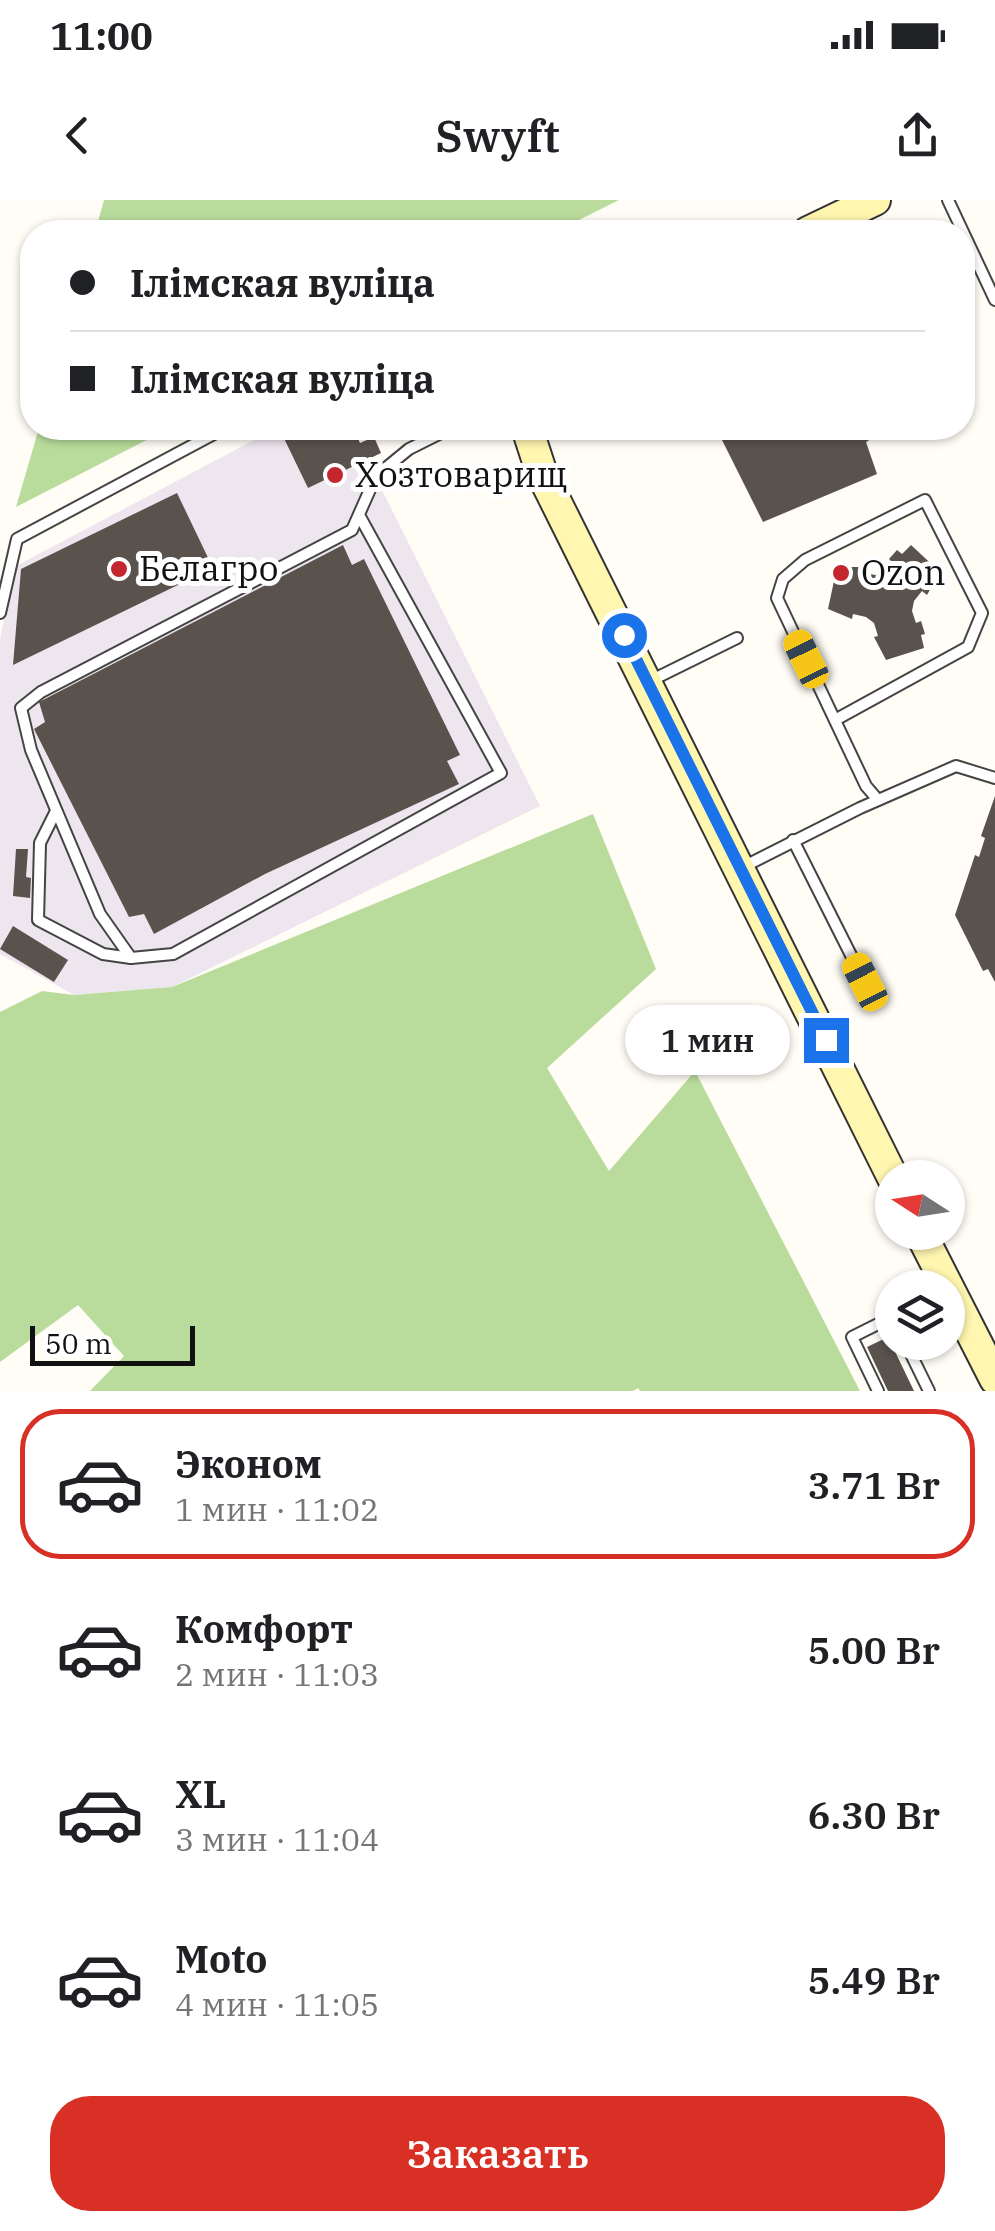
<!DOCTYPE html>
<html lang="ru">
<meta charset="utf-8">
<style>
:root{--surface:#fff;--page:#f6f6f6;--text:#202124;--muted:#757577;--line:#e0e0e0;--accent:#d93025}
body{margin:0;font-family:"IBM Plex Serif",serif;background:var(--page);color:var(--text);height:100vh;display:flex;flex-direction:column;font-size:38px;white-space:nowrap}
*{box-sizing:border-box;margin:0}
p{font-size:32px;color:var(--muted)}
.icon{flex:none;width:55px;height:55px;fill:none;stroke:currentColor;stroke-width:2;stroke-linecap:round;stroke-linejoin:round}
.map{position:relative;height:1191px;overflow:hidden}
.sheet{display:flex;flex-direction:column;background:var(--surface);flex:1}
.sheet>*{flex:none}
.hud{position:absolute;left:20px;top:20px;width:955px;height:220px;border-radius:40px;box-shadow:0 2px 8px #0004;display:grid;align-content:center;height:220px;padding:0 50px;background:var(--surface)}
.needle{width:65px;rotate:282deg}
.tools{position:absolute;left:875px;top:960px;display:grid;gap:20px}
.tools a{display:grid;place-items:center;width:90px;height:90px;border-radius:50%;background:var(--surface);box-shadow:0 2px 8px #0004;font-size:50px}
.scale{position:absolute;left:30px;bottom:25px;width:165px;box-sizing:border-box;padding-left:10px;border:5px solid #111;border-top:0;font-size:28px;line-height:35px;white-space:nowrap;color:#111;-webkit-text-stroke:8px #fff;paint-order:stroke}
.end{position:absolute;width:45px;height:45px;margin:-22px;border:12px solid #1a73e8;background:#fff;box-shadow:0 0 0 5px #fff}
.from{border-radius:50%}
.bubble{position:absolute;height:70px;border-radius:35px;background:var(--surface);box-shadow:0 2px 8px #0004;font-size:32px;font-weight:600;line-height:70px;text-align:center}
.car{position:absolute;width:30px;height:60px;margin:-30px -15px;border-radius:12px;box-shadow:0 0 8px 2px #0007;background:linear-gradient(#f5c518 24%,#345 0 40%,#f5c518 0 76%,#345 0 86%,#f5c518 0)}
.hud b{display:flex;align-items:center;gap:35px;height:95px;font-size:38px}
.hud b+b{border-top:2px solid var(--line)}
.hud i{width:25px;height:25px;background:var(--text)}
ul{padding:18px 0 0;list-style:none}
li{display:flex;align-items:center;gap:30px;height:150px;margin:0 20px 15px;padding:0 30px;border:5px solid transparent;border-radius:40px}
li div{flex:1}
li b{display:block;font-size:38px}
li em{font-style:normal;font-weight:600}
li.current{border-color:var(--accent)}
li>.icon{width:90px;height:90px;stroke-width:1.5}
.cta{display:flex;gap:20px;margin-top:auto;padding:20px 50px}
.cta a{flex:1;height:115px;border-radius:40px;background:var(--accent);color:#fff;font-size:40px;font-weight:600;line-height:115px;text-align:center}
.status{display:flex;justify-content:space-between;align-items:center;height:70px;padding:0 50px;background:var(--surface);direction:ltr}
.status svg{height:28px;fill:currentColor}
header{display:flex;justify-content:space-between;align-items:center;height:130px;padding:0 50px;background:var(--surface);font-size:45px;font-weight:600}
.map>svg:first-child{display:block}
</style>
<div class="status"><b>11:00</b><svg viewBox="0 0 49 12"><path d="M0 12V9h3v3zM5 12V6h3v6zM10 12V3h3v9zM15 12V0h3v12zM26 1h20v11H26zM47 4h2v5h-2z"/></svg></div>
<header><svg class="icon" aria-label="back" viewBox="0 0 24 24"><path d="M15 5l-7 7 7 7"/></svg>Swyft<svg class="icon" aria-label="share" viewBox="0 0 24 24"><path d="M12 15V3M7 8l5-5 5 5M5 13v7h14v-7"/></svg></header>
<div class="map">
<svg width="995" height="1191" viewBox="0 0 995 1191">
<rect width="100%" height="100%" fill="#fffdf5"/>
<path fill="#eee6ef" d="M277,228H353L360,243L374,237L381,253L367,260L540,606L172,787L74,795L0,754V440L14,367Z"/>
<g fill="#b9dc9c">
<path d="M104,0H619L555,32H95Z"/>
<path d="M39,228H170L16,307Z"/>
<path d="M593,614L656,769L547,868L609,971L695,871L860,1191H640L638,1188L633,1191H90L124,1156L78,1105L0,1162V812L42,791L74,795L172,787Z"/>
</g>
<g fill="#5a524d">
<path d="M279,228H353L360,243L374,237L381,253L308,288Z"/>
<path d="M716,228H889L866,242L877,274L763,322Z"/>
<path d="M177,293L213,368L13,465L21,369Z"/>
<path d="M343,345L352,365L364,359L460,555L447,561L459,584L265,674L154,734L144,714L129,717L34,529L45,522L39,502Z"/>
<path d="M911,345L940,372L927,395L922,391L914,401L912,411L916,423L921,421L925,434L921,435L924,448L886,460L874,437L878,436L874,423L866,417L853,414L852,419L828,409L837,367H863L862,372L875,375L885,372L893,363L889,359L897,350L902,354Z"/>
<path d="M995,596V782L988,769L983,771L955,715L975,655L979,657L985,638L981,636Z"/>
<path d="M16,649H28L26,677L31,678L30,698L13,696Z"/>
<path d="M13,726L68,760L54,782L0,749Z"/>
<path d="M888,1137L914,1191H888L867,1147Z"/>
</g>
<g fill="none" stroke-linecap="round" stroke-linejoin="round">
<g stroke="#444" stroke-width="14">
<g id="lane">
<path d="M948,0L995,100"/>
<path d="M359,315L501,573L173,754L131,758L100,714L31,550L21,508L41,492L352,330L376,276L409,249L451,228"/>
<path d="M0,413L17,339L225,228"/>
<path d="M648,482L737,438"/>
<path d="M835,520L968,447L982,413L925,300L805,360L783,379L777,398L866,586L878,600"/>
<path d="M56,611L40,643L38,720L103,754L131,758"/>
<path d="M793,640L865,783"/>
<path d="M741,668L860,608L956,566L995,578"/>
<path d="M905,1142L929,1191"/>
<path d="M878,1191L852,1137L892,1117"/>
</g>
</g>
<g stroke="#333" stroke-width="34">
<g id="secondary">
<path d="M808,32L875,0"/>
<path d="M527,228L542,274L893,978"/>
<path d="M920,1032L995,1179"/>
</g>
</g>
<use href="#lane" stroke="#fff" stroke-width="10"/>
<use href="#secondary" stroke="#fff6b0" stroke-width="30"/>
</g>
<g fill="none" stroke-linecap="round" stroke-linejoin="round">
<path stroke="#1a73e8" stroke-width="12" d="M624,435L826,840"/>
</g>
<g fill="#c4262e" stroke="#fff" stroke-width="4">
<circle cx="335" cy="275" r="10"/>
<circle cx="119" cy="369" r="10"/>
<circle cx="841" cy="373" r="10"/>
</g>
<g text-anchor="middle" stroke-width="10" stroke-linejoin="round" paint-order="stroke">
<g font-size="35" fill="#111" stroke="#fff" text-anchor="start">
<text x="355" y="287">Хозтоварищ</text>
<text x="139" y="381">Белагро</text>
<text x="861" y="385">Ozon</text>
</g>
</g>
</svg>
<div class="tools">
<a><svg class="needle" viewBox="-14 -14 28 28"><path d="M0-13l5 13h-10z" fill="#e53935"/><path d="M0 13l5-13h-10z" fill="#757577"/></svg></a>
<a><svg class="icon" aria-label="layers" viewBox="0 0 24 24"><path d="M12 4l9 5-9 5-9-5zM3 14l9 5 9-5"/></svg></a>
</div>
<div class="scale">50 m</div>
<i class="end from" style="left:624px;top:435px"></i>
<i class="end" style="left:826px;top:840px"></i>
<div class="bubble" style="left:625px;top:805px;width:165px">1 мин</div>
<i class="car" style="left:806px;top:459px;rotate:334deg"></i>
<i class="car" style="left:865px;top:782px;rotate:333deg"></i>
<div class="hud">
<b><i class="from"></i>Ілімская вуліца</b>
<b><i></i>Ілімская вуліца</b>
</div>
</div>
<section class="sheet">
<ul>
<li class="current"><svg class="icon" aria-label="car" viewBox="0 0 24 24"><path d="M5 17H2v-5l4-1 3-4h7l3 4 3 1v5h-3M9 17h6M6 11h13"/><circle cx="7" cy="17" r="2"/><circle cx="17" cy="17" r="2"/></svg><div><b>Эконом</b><p>1 мин · 11:02</p></div><em>3.71 Br</em></li>
<li><svg class="icon" aria-label="car" viewBox="0 0 24 24"><path d="M5 17H2v-5l4-1 3-4h7l3 4 3 1v5h-3M9 17h6M6 11h13"/><circle cx="7" cy="17" r="2"/><circle cx="17" cy="17" r="2"/></svg><div><b>Комфорт</b><p>2 мин · 11:03</p></div><em>5.00 Br</em></li>
<li><svg class="icon" aria-label="car" viewBox="0 0 24 24"><path d="M5 17H2v-5l4-1 3-4h7l3 4 3 1v5h-3M9 17h6M6 11h13"/><circle cx="7" cy="17" r="2"/><circle cx="17" cy="17" r="2"/></svg><div><b>XL</b><p>3 мин · 11:04</p></div><em>6.30 Br</em></li>
<li><svg class="icon" aria-label="car" viewBox="0 0 24 24"><path d="M5 17H2v-5l4-1 3-4h7l3 4 3 1v5h-3M9 17h6M6 11h13"/><circle cx="7" cy="17" r="2"/><circle cx="17" cy="17" r="2"/></svg><div><b>Moto</b><p>4 мин · 11:05</p></div><em>5.49 Br</em></li>
</ul>
<div class="cta"><a>Заказать</a></div>
</section>
